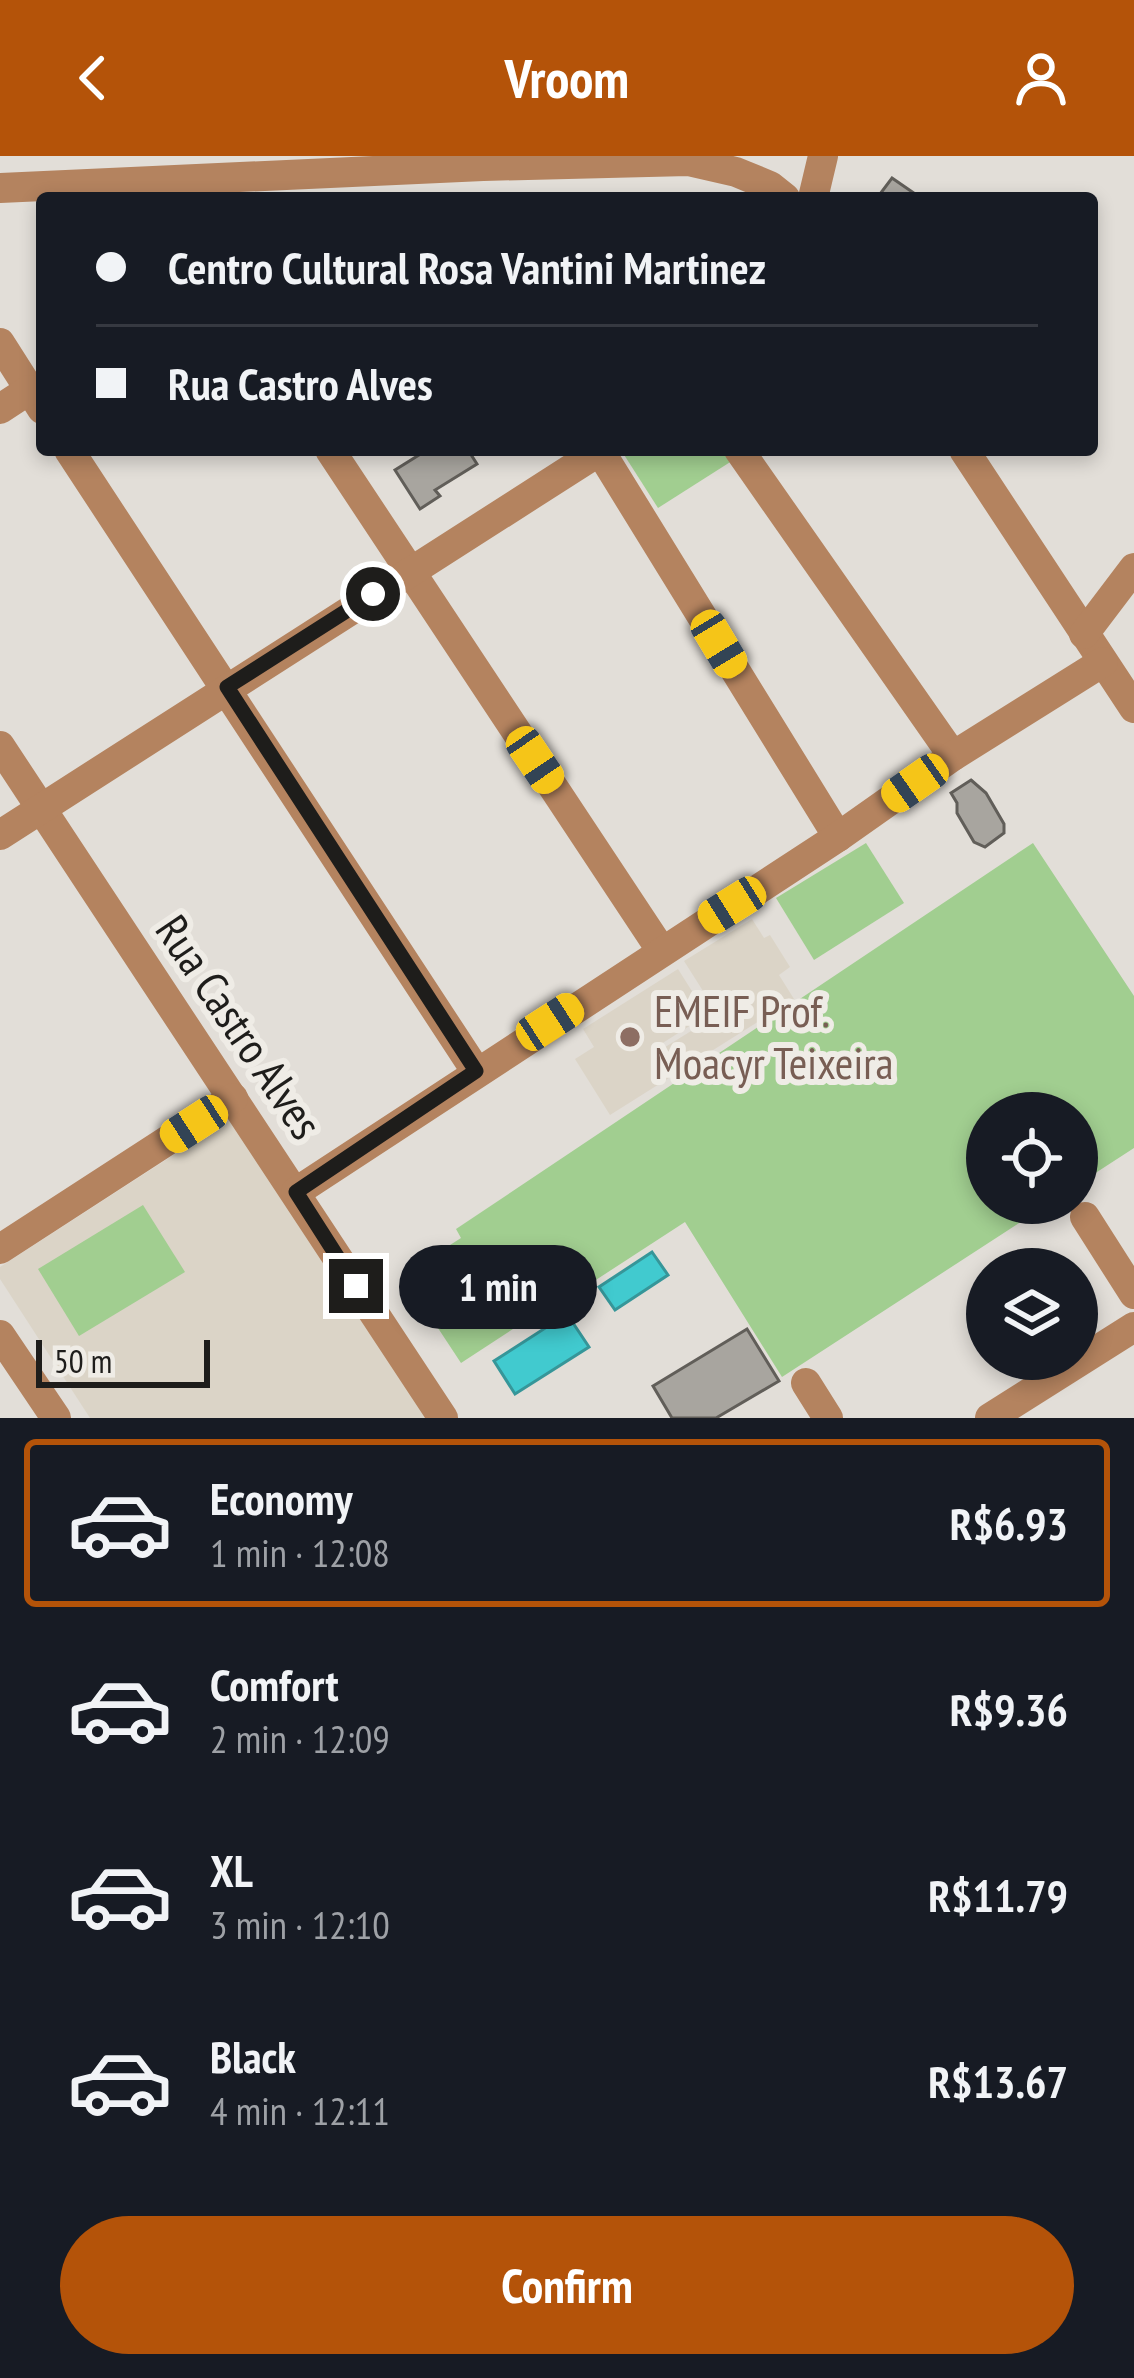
<!DOCTYPE html>
<meta charset="utf-8">
<style>
:root{--surface:#171b24;--page:#20242c;--text:#f1f3f6;--muted:#9ea1a6;--line:#363941;--accent:#b45309}
body{margin:0;font-family:"PT Sans Narrow",sans-serif;background:var(--page);color:var(--text);height:100vh;display:flex;flex-direction:column;font-size:45px;white-space:nowrap}
*{box-sizing:border-box;margin:0}
p{font-size:39px;color:var(--muted)}
.icon{flex:none;width:66px;height:66px;fill:none;stroke:currentColor;stroke-width:2;stroke-linecap:round;stroke-linejoin:round}
.map{position:relative;height:1262px;overflow:hidden}
.sheet{display:flex;flex-direction:column;background:var(--surface);flex:1}
.sheet>*{flex:none}
.banner{position:absolute;left:36px;top:36px;width:1062px;height:264px;border-radius:12px;box-shadow:0 6px 18px #0003;display:grid;align-content:center;height:264px;padding:0 60px;background:var(--surface)}
.fabs{position:absolute;left:966px;top:936px;display:grid;gap:24px}
.fabs a{display:grid;place-items:center;width:132px;height:132px;border-radius:50%;background:var(--surface);box-shadow:0 6px 18px #0003;font-size:60px}
.scale{position:absolute;left:36px;bottom:30px;width:174px;box-sizing:border-box;padding-left:12px;border:6px solid #1e1d1b;border-top:0;font-size:33px;line-height:42px;white-space:nowrap;color:#1e1d1b;-webkit-text-stroke:9px #efece6;paint-order:stroke}
.end{position:absolute;width:54px;height:54px;margin:-27px;border:15px solid #1e1d1b;background:#fff;box-shadow:0 0 0 6px #fff}
.from{border-radius:50%}
.bubble{position:absolute;height:84px;border-radius:42px;background:var(--surface);box-shadow:0 6px 18px #0003;font-size:39px;font-weight:800;line-height:84px;text-align:center}
.car{position:absolute;width:36px;height:72px;margin:-36px -18px;border-radius:15px;box-shadow:0 0 9px 3px #0007;background:linear-gradient(#f5c518 24%,#345 0 40%,#f5c518 0 76%,#345 0 86%,#f5c518 0)}
.banner b{display:flex;align-items:center;gap:42px;height:114px;font-size:45px}
.banner b+b{border-top:3px solid var(--line)}
.banner i{width:30px;height:30px;background:var(--text)}
ul{padding:21px 0 0;list-style:none}
li{display:flex;align-items:center;gap:36px;height:168px;margin:0 24px 18px;padding:0 36px;border:6px solid transparent;border-radius:12px}
li div{flex:1}
li b{display:block;font-size:45px}
li em{font-style:normal;font-weight:800}
li.active{border-color:var(--accent)}
li>.icon{width:108px;height:108px;stroke-width:1.5}
.primary-button{display:flex;gap:24px;margin-top:auto;padding:24px 60px}
.primary-button a{flex:1;height:138px;border-radius:72px;background:var(--accent);color:#fff;font-size:48px;font-weight:800;line-height:138px;text-align:center}
header{display:flex;justify-content:space-between;align-items:center;height:156px;padding:0 60px;background:var(--accent);color:#fff;font-size:54px;font-weight:800}
.map>svg:first-child{display:block}
</style>
<header><svg class="icon" aria-label="back" viewBox="0 0 24 24"><path d="M15 5l-7 7 7 7"/></svg>Vroom<svg class="icon" aria-label="person" viewBox="0 0 24 24"><circle cx="12" cy="8" r="4"/><path d="M4 21q1-7 8-7t8 7"/></svg></header>
<div class="map">
<svg width="1134" height="1262" viewBox="0 0 1134 1262">
<rect width="100%" height="100%" fill="#e2ded8"/>
<g fill="#dbd4c7">
<path d="M752,763L764,782L770,779L790,811L779,819L794,843L610,959L575,903L594,891L583,873L678,813L707,859L661,888L662,893L738,846L717,857L684,805Z"/>
<path d="M234,960L431,1262H90L0,1123V1111Z"/>
</g>
<g fill="#a1ce90">
<path d="M621,294H729L735,303L658,352Z"/>
<path d="M866,687L904,747L814,804L776,742Z"/>
<path d="M1033,687L1134,840V992L1077,1029V957H987V1047H1050L782,1221L685,1066L522,1172L519,1169L461,1207L403,1119L461,1082L456,1073Z"/>
<path d="M143,1049L185,1116L79,1180L38,1113Z"/>
</g>
<g fill="#41cacf" stroke="#369699" stroke-width="3">
<path d="M652,1096L668,1119L615,1154L599,1131Z"/>
<path d="M567,1158L589,1191L515,1238L494,1205Z"/>
</g>
<g fill="#a8a59f" stroke="#615e59" stroke-width="3">
<path d="M892,22L921,42H877Z"/>
<path d="M427,294H468L477,308L435,334L440,340L420,353L395,314Z"/>
<path d="M971,624L986,637L1004,668V677L985,691L974,686L957,657V647L951,637Z"/>
<path d="M747,1173L779,1225L716,1262H672L653,1230Z"/>
</g>
<g fill="none" stroke-linecap="round" stroke-linejoin="round">
<g stroke="#b4835f" stroke-width="30">
<path d="M0,32L483,10L688,5L736,16L770,30L785,42"/>
<path d="M813,42L823,0"/>
<path d="M0,187L42,253"/>
<path d="M0,253L29,234"/>
<path d="M69,294L476,915"/>
<path d="M330,294L661,794"/>
<path d="M739,294L953,600"/>
<path d="M964,294L1134,552"/>
<path d="M600,295L838,681"/>
<path d="M1084,478L1134,412"/>
<path d="M0,590L443,1262"/>
<path d="M0,679L601,294"/>
<path d="M296,1036L838,681L953,600L1103,506"/>
<path d="M1085,1061L1134,1138"/>
<path d="M0,1093L233,942"/>
<path d="M0,1179L56,1262"/>
<path d="M806,1227L828,1262"/>
<path d="M990,1262L1134,1171"/>
</g>
</g>
<g fill="none" stroke-linecap="round" stroke-linejoin="round">
<path stroke="#1e1d1b" stroke-width="15" d="M356,1130L296,1036L476,915L227,531L373,438"/>
</g>
<circle fill="#8d6e63" stroke="#efece6" stroke-width="4.5" cx="630" cy="881" r="12"/>
<g text-anchor="middle" stroke-width="12" stroke-linejoin="round" paint-order="stroke">
<g font-size="45" fill="#785e54" stroke="#efece6" text-anchor="start">
<text x="654" y="871">EMEIF Prof.<tspan x="654" dy="52">Moacyr Teixeira</tspan></text>
</g>
<g font-size="45" fill="#1e1d1b" stroke="#efece6">
<text transform="translate(239 871) rotate(56)" y="16">Rua Castro Alves</text>
</g>
</g>
</svg>
<div class="fabs">
<a><svg class="icon" aria-label="locate" viewBox="0 0 24 24"><circle cx="12" cy="12" r="6"/><path d="M12 2v4M12 18v4M2 12h4M18 12h4"/></svg></a>
<a><svg class="icon" aria-label="layers" viewBox="0 0 24 24"><path d="M12 4l9 5-9 5-9-5zM3 14l9 5 9-5"/></svg></a>
</div>
<div class="scale">50 m</div>
<i class="end from" style="left:373px;top:438px"></i>
<i class="end" style="left:356px;top:1130px"></i>
<div class="bubble" style="left:399px;top:1089px;width:198px">1 min</div>
<i class="car" style="left:719px;top:488px;rotate:149deg"></i>
<i class="car" style="left:535px;top:604px;rotate:146deg"></i>
<i class="car" style="left:915px;top:627px;rotate:235deg"></i>
<i class="car" style="left:732px;top:749px;rotate:238deg"></i>
<i class="car" style="left:550px;top:866px;rotate:57deg"></i>
<i class="car" style="left:194px;top:968px;rotate:237deg"></i>
<div class="banner">
<b><i class="from"></i>Centro Cultural Rosa Vantini Martinez</b>
<b><i></i>Rua Castro Alves</b>
</div>
</div>
<section class="sheet">
<ul>
<li class="active"><svg class="icon" aria-label="car" viewBox="0 0 24 24"><path d="M5 17H2v-5l4-1 3-4h7l3 4 3 1v5h-3M9 17h6M6 11h13"/><circle cx="7" cy="17" r="2"/><circle cx="17" cy="17" r="2"/></svg><div><b>Economy</b><p>1 min · 12:08</p></div><em>R$6.93</em></li>
<li><svg class="icon" aria-label="car" viewBox="0 0 24 24"><path d="M5 17H2v-5l4-1 3-4h7l3 4 3 1v5h-3M9 17h6M6 11h13"/><circle cx="7" cy="17" r="2"/><circle cx="17" cy="17" r="2"/></svg><div><b>Comfort</b><p>2 min · 12:09</p></div><em>R$9.36</em></li>
<li><svg class="icon" aria-label="car" viewBox="0 0 24 24"><path d="M5 17H2v-5l4-1 3-4h7l3 4 3 1v5h-3M9 17h6M6 11h13"/><circle cx="7" cy="17" r="2"/><circle cx="17" cy="17" r="2"/></svg><div><b>XL</b><p>3 min · 12:10</p></div><em>R$11.79</em></li>
<li><svg class="icon" aria-label="car" viewBox="0 0 24 24"><path d="M5 17H2v-5l4-1 3-4h7l3 4 3 1v5h-3M9 17h6M6 11h13"/><circle cx="7" cy="17" r="2"/><circle cx="17" cy="17" r="2"/></svg><div><b>Black</b><p>4 min · 12:11</p></div><em>R$13.67</em></li>
</ul>
<div class="primary-button"><a>Confirm</a></div>
</section>
